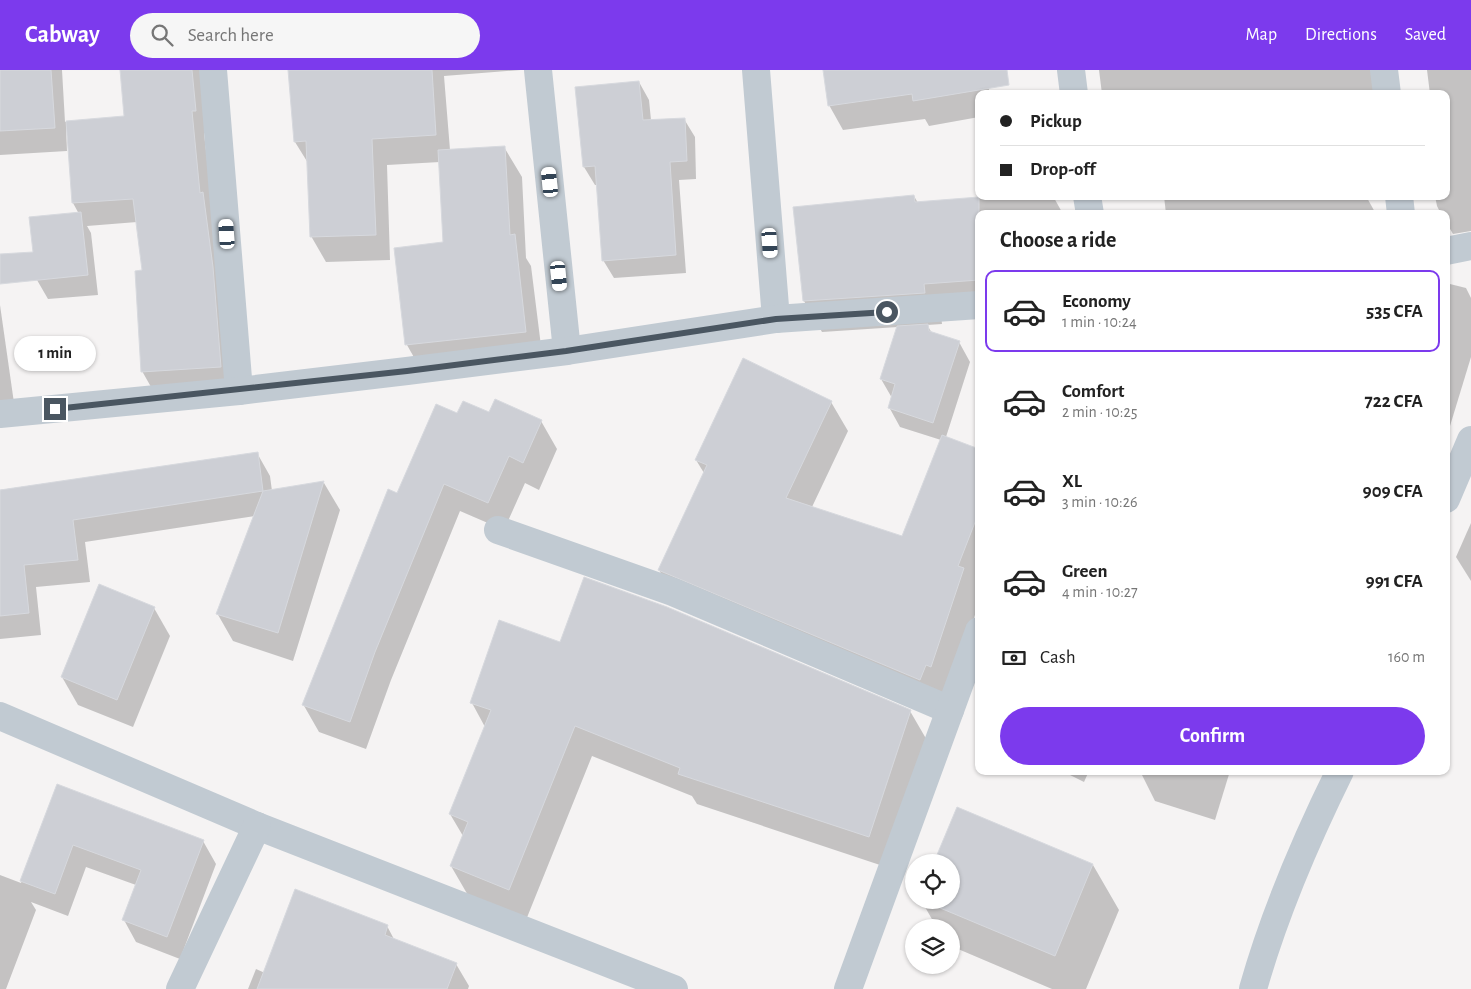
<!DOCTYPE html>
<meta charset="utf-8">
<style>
:root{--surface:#fff;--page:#f6f6f6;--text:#222;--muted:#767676;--line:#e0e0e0;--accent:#7c3aed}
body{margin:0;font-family:"Alegreya Sans",sans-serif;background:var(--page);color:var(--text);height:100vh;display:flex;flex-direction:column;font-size:19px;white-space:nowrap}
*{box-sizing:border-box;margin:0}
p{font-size:16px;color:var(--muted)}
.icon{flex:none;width:28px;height:28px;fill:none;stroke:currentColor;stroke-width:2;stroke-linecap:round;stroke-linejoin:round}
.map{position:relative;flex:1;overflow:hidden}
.side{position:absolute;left:975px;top:140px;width:475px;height:565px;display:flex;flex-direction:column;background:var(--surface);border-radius:10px;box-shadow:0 1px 4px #0004}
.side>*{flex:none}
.top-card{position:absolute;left:975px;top:20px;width:475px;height:110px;border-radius:10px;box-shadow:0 1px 4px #0004;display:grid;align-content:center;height:110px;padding:0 25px;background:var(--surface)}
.controls{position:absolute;left:905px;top:784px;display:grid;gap:10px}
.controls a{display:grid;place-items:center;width:55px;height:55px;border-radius:50%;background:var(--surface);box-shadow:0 1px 4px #0004;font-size:25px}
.end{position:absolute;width:22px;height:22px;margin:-11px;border:6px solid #4a5661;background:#fff;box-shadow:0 0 0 2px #fff}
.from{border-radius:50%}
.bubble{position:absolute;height:35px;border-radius:18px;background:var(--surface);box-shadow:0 1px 4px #0004;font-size:16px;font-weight:700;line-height:35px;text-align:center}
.car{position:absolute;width:15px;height:30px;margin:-15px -8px;border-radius:6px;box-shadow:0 0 4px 1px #0007;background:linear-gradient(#fff 24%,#345 0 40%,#fff 0 76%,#345 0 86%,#fff 0)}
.top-card b{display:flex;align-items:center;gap:18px;height:48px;font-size:19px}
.top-card b+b{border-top:1px solid var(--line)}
.top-card i{width:12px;height:12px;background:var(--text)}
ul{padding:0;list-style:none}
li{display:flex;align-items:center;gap:15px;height:82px;margin:0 10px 8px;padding:0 15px;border:2px solid transparent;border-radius:10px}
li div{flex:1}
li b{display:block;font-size:19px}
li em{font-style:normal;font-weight:700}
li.current{border-color:var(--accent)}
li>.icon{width:45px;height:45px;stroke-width:1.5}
h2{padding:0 25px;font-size:22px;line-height:60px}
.pay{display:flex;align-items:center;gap:12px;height:55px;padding:0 25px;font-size:19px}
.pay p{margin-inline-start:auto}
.cta{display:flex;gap:10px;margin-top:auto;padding:10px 25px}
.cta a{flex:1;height:58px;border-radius:30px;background:var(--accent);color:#fff;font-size:20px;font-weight:700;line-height:58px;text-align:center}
header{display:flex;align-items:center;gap:30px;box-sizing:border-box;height:70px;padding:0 25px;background:var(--accent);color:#fff}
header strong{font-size:24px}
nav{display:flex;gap:28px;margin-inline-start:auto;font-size:18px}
.search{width:350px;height:45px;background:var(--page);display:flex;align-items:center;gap:12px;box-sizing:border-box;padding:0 18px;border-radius:28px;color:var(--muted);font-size:19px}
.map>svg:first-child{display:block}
</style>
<header>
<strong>Cabway</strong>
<div class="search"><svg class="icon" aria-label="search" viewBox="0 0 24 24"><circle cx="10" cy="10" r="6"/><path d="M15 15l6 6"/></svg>Search here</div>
<nav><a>Map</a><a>Directions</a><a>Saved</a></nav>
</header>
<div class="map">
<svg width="1471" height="919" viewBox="0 0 1471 919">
<rect width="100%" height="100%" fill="#f5f3f3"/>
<g fill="#0003">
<path d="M0,0H62L65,52L125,48L121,0H203L208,63H204L233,320L155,324L142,301L143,201L137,152L87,156L91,163L98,225L48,229L37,210L79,144L73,133L68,57H66L67,81L0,85Z"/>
<path d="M289,0H521L444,6L450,80L504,77L522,107L526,188L531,196L543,292L424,305L407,275L444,173L440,92L387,95L390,190L326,192L311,166L308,93L295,72Z"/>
<path d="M824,0H985L990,24H979V47L929,56L925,49L843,60L829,35Z"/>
<path d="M1099,0H1371L1375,24H1102Z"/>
<path d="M1427,0H1471V161L1453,164L1446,152V144H1441L1437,136L1435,126H1446V24H1430Z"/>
<path d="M639,12L649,30L651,50L684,49L695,67L696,109L679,110L686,203L614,208L603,190L598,115H595L584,97L577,18Z"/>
<path d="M914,126L918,133L1001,126H1053L1063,144H979V242L941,245L942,254L927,255L932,263L959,272L970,292L946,367L979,380V512L976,520L979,533L948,625L676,529L659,500L704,403L696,390L831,332L848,361L812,437L903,468L941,370L900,357L889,337L892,328L881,309L898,257L822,262L804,231L794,138Z"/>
<path d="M1164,126H1366L1376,144H1166Z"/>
<path d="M1446,213L1466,218L1471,228V287L1450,356L1446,354Z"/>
<path d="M0,235L15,340L0,341Z"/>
<path d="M489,344L541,351L557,379L539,420L525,413L504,460L460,441L391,610L366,679L319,662L303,634L398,425Z"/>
<path d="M257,383L270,406L272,421L324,413L340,440L293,591L233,571L217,543L255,446L85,472L90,512L36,517L41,565L0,569V420Z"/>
<path d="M1471,453V511L1456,487Z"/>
<path d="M154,538L170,566L133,657L78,635L62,607Z"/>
<path d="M560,573L910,641L928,672L886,797L697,734L692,726L592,686L526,850L469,827L451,796L463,766L450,744L485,657L472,633Z"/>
<path d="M1062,701H1089L1084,712Z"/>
<path d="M1140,701H1230L1215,750L1155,731Z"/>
<path d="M57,716L203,771L216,794L180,889L136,872L124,850L136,815L86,797L68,846L31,832L36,840L6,919H0V805L21,813Z"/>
<path d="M958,738L1093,795L1119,840L1086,919H1052L951,876V858H937L921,830H951V792H935Z"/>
<path d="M387,856L395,871L456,894L469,916L468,919H248L256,899L265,903Z"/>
</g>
<g fill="#cdcfd5" stroke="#d7d9de">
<path d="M0,0H51L55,58L0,61Z"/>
<path d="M120,0H192L196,41H192L200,123L203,122L213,197L221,297L141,302L135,201L142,200L133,129L72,133L66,51L124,46Z"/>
<path d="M288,0H432L436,65L372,69L376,165L310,167L306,71L294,72Z"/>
<path d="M823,0H1007L1009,15L913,31L912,24L828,36Z"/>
<path d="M639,11L643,50L685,48L687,91L670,92L676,185L602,191L595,96L583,97L575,17Z"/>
<path d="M505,76L510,165L515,164L526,262L405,275L394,178L443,172L438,80Z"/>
<path d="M914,125L915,132L979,127V210L924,214L925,223L803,231L793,137Z"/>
<path d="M81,142L88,205L0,214V184L33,182L29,147Z"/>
<path d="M928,254L929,261L960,271L933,353L888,338L895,314L880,309L897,256Z"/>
<path d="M743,288L832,331L786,428L902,466L942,365L979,379V442L958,496L964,498L931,597L926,595L920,610L658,500L707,395L695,390Z"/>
<path d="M495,329L542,350L523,393L509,386L488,433L444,414L375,582L350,652L302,635L388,419L397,423L436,334L457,343L463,331L489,342Z"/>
<path d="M258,382L263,421L73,450L78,490L24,495L29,543L0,546V420Z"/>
<path d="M324,411L278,563L216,544L263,421Z"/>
<path d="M584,507L667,537L911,640L869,767L678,704L680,698L575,656L509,820L450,796L468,752L449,744L491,640L470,633L499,550L560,572Z"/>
<path d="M99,514L155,537L117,630L61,607Z"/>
<path d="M57,714L204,770L167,867L122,850L141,800L73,775L55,824L20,811Z"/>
<path d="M957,737L1093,794L1055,886L921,830H951V792H934Z"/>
<path d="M295,819L388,855L385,865L457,893L447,919H257Z"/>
</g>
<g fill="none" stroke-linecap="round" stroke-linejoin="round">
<g stroke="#c1cad2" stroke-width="28">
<path d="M213,0L239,321"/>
<path d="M538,0L567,281"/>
<path d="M756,0L776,249"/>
<path d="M1071,0L1074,24"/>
<path d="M1384,0L1387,24"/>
<path d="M1087,126L1090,144"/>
<path d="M1399,126L1401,144"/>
<path d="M1446,181L1471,176"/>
<path d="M0,344L239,321L407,301L567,281L776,249L979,235"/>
<path d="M1446,429L1471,370"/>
<path d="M498,460L673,522L950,640"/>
<path d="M0,646L257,756L674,919"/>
<path d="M180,919L257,756"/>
<path d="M848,919L979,561"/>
<path d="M1253,919C1274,844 1306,770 1340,701"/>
</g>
</g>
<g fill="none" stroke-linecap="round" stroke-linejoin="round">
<path stroke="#4a5661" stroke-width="6" d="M55,339L407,301L566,281L776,249L887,242"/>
</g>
</svg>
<div class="controls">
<a><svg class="icon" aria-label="locate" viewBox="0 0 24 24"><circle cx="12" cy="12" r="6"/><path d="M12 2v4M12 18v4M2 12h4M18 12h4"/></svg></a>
<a><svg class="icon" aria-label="layers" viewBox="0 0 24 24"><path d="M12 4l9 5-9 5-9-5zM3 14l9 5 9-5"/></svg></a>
</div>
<i class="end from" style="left:887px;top:242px"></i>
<i class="end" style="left:55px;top:339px"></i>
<div class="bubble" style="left:14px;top:266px;width:82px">1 min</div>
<i class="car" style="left:550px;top:112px;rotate:354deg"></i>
<i class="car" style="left:227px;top:164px;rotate:356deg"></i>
<i class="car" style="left:770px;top:173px;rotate:176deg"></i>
<i class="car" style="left:559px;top:206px;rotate:174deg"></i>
<div class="top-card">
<b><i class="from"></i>Pickup</b>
<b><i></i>Drop-off</b>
</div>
<section class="side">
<h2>Choose a ride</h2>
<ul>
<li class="current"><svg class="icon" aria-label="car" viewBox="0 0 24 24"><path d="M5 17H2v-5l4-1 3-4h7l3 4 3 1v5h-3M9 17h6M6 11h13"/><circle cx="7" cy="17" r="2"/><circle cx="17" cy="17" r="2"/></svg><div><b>Economy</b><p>1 min · 10:24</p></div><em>535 CFA</em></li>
<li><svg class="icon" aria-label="car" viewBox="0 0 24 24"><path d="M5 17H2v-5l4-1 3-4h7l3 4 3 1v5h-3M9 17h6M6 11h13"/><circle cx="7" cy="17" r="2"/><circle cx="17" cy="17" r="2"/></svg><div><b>Comfort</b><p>2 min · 10:25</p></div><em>722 CFA</em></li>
<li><svg class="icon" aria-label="car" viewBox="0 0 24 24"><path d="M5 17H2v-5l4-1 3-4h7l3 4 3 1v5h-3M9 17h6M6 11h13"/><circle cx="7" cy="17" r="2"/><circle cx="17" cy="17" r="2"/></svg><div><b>XL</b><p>3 min · 10:26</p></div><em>909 CFA</em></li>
<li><svg class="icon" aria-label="car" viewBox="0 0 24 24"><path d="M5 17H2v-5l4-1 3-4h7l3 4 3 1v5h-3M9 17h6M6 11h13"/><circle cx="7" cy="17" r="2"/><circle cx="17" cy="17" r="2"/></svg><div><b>Green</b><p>4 min · 10:27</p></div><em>991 CFA</em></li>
</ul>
<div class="pay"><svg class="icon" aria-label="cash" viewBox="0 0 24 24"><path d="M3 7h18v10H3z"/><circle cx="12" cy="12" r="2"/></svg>Cash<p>160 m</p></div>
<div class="cta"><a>Confirm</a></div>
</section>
</div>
